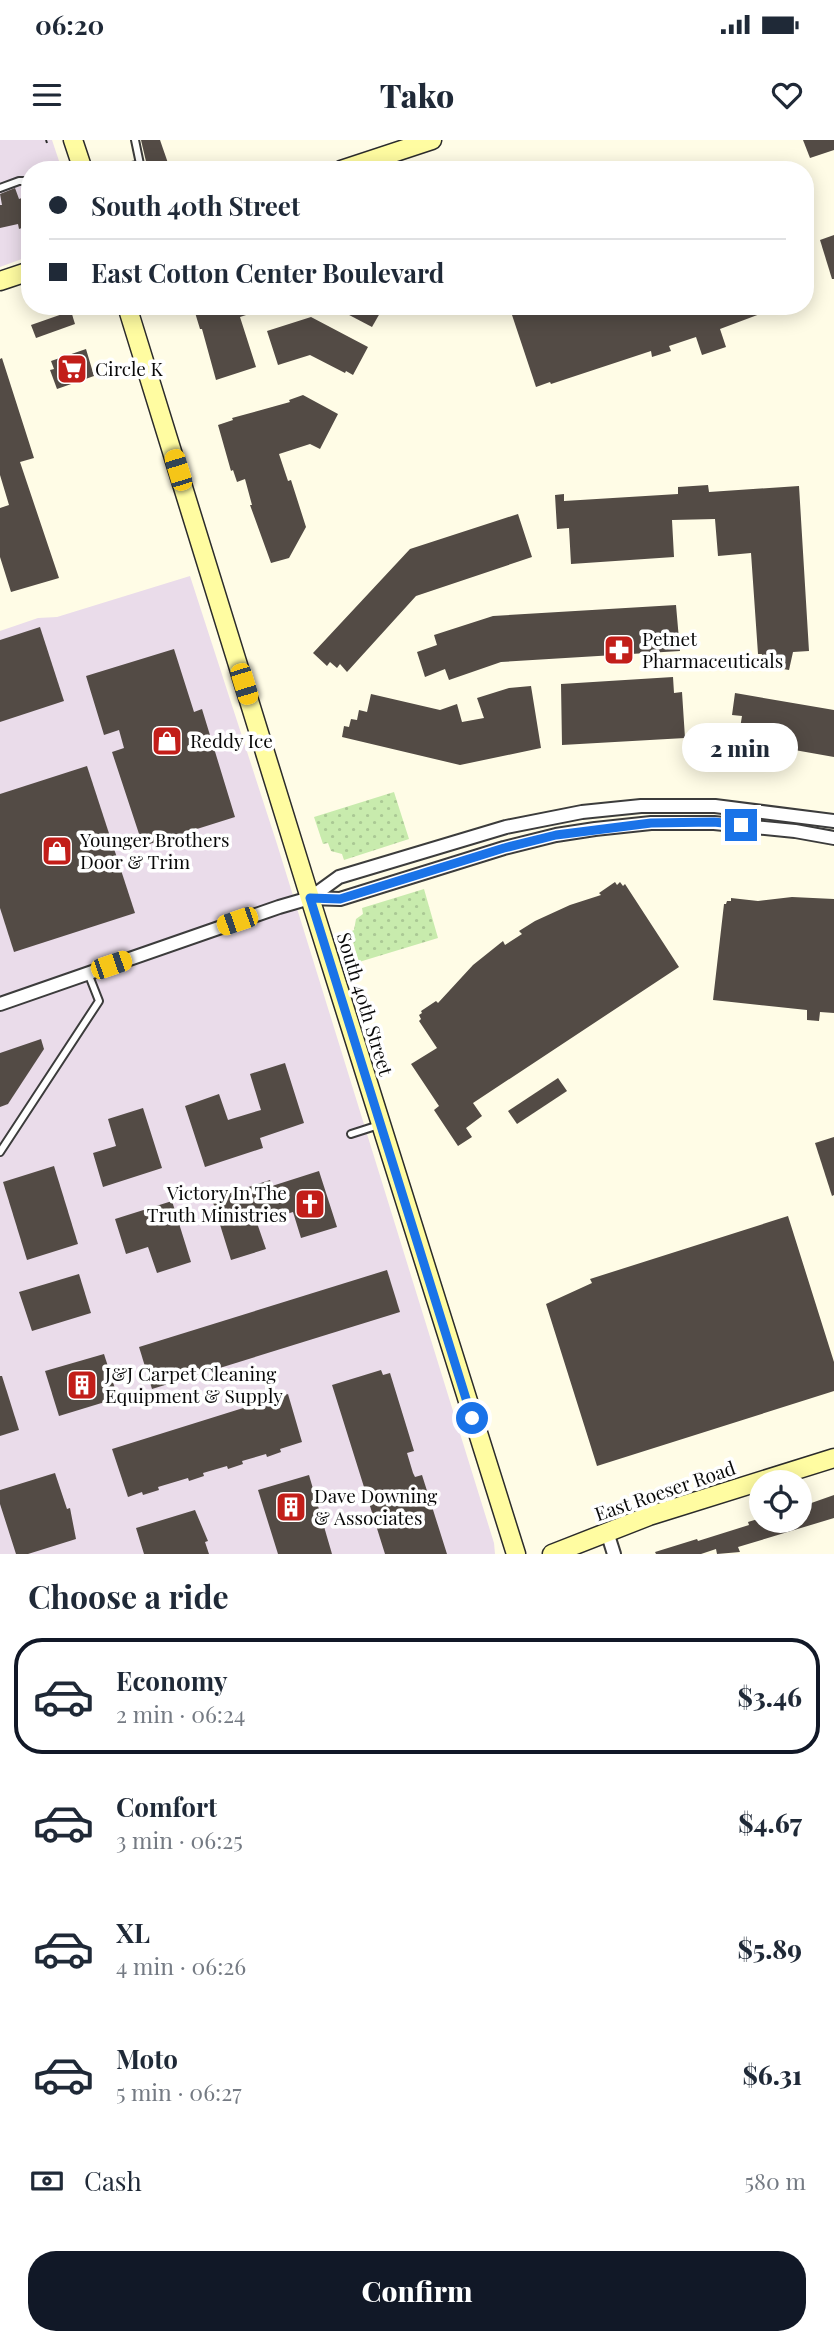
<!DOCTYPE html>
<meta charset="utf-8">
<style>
:root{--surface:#fff;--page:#f6f6f7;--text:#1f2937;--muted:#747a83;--line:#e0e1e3;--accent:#111827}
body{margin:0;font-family:"Playfair Display",serif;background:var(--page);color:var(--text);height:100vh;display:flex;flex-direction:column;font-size:26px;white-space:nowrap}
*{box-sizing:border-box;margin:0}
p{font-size:23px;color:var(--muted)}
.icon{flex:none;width:38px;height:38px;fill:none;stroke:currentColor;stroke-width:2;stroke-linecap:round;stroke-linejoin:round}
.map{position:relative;height:1414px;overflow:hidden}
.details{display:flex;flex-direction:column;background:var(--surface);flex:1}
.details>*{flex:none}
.banner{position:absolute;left:21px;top:21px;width:793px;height:154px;border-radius:28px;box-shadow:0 4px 18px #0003;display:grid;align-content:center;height:154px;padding:0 28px;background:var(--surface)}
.buttons{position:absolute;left:749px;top:1330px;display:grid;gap:14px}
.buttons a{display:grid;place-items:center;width:63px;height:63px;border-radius:50%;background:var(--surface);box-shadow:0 4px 18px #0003;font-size:35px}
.end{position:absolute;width:32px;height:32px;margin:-16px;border:9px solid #1a73e8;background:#fff;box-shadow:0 0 0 4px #fff}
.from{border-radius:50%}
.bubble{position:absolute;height:49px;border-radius:24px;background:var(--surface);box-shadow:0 4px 18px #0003;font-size:23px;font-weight:800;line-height:49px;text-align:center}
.car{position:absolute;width:21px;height:42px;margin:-21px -10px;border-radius:9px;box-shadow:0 0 5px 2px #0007;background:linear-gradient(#f5c518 24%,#345 0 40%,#f5c518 0 76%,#345 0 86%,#f5c518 0)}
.banner b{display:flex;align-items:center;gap:24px;height:66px;font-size:26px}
.banner b+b{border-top:2px solid var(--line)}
.banner i{width:18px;height:18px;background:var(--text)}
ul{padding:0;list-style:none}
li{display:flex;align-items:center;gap:21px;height:116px;margin:0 14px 10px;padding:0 14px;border:4px solid transparent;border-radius:28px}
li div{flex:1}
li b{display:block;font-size:26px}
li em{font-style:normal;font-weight:800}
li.on{border-color:var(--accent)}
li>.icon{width:63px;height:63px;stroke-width:1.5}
h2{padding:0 28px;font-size:32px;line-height:84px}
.pay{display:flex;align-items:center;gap:18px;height:77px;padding:0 28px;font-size:26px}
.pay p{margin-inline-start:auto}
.primary-button{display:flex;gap:14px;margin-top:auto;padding:14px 28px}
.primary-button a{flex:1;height:80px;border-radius:28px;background:var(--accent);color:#fff;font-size:28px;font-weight:800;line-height:80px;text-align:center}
.status{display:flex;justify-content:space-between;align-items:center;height:49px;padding:0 35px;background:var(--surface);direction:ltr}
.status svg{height:19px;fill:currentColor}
header{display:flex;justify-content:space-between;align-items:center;height:91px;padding:0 28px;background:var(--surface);font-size:32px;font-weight:800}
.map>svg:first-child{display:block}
</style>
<div class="status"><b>06:20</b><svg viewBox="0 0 49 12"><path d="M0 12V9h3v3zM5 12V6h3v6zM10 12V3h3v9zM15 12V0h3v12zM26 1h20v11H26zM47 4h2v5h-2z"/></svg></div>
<header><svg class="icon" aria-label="menu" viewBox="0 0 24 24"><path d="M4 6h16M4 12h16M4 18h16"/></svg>Tako<svg class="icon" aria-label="heart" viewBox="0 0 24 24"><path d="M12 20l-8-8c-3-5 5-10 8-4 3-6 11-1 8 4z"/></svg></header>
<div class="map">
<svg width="834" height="1414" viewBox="0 0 834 1414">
<defs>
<pattern id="grass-dots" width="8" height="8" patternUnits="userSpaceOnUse" patternTransform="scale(1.75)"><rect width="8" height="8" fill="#c8ebad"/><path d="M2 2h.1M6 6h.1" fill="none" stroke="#aac894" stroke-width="1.8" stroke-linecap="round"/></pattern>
</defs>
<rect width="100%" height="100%" fill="#fffce6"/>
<g fill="#eadcea">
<path d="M0,0H52L62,30H30V116L0,127Z"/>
<path d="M190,436L277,704L494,1403L495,1414H0V491L38,478L57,477Z"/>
</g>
<g fill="url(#grass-dots)">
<path d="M394,652L409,699L344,720L342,714L331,711L328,703L323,704L314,677Z"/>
<path d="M424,749L438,798L359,822L350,792L354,790L356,779L363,774L362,768Z"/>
</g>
<g fill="#534b45">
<path d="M141,0H160L169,26L148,30Z"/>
<path d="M803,0H834V10L810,18Z"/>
<path d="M15,48L19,59L30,55V85L19,89L18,84L0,88V65H2L0,54Z"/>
<path d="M834,95V139H832L820,100Z"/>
<path d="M193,166H267V168L240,177L256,227L216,240L202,189H200Z"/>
<path d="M332,166H384L372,187Z"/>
<path d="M509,166H775L776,168L720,189L726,207L702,215L696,197L669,206L671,211L652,217L651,211L551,244L550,242L536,247Z"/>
<path d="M71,171L75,184L36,198L31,185Z"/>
<path d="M311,177L368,207L353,235L346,231L345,233L310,215L278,225L267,191Z"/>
<path d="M86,209L94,236L57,249L50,230L54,229L51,221Z"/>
<path d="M2,218L34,318L20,322L59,438L11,452L0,417V368L9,365L0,335V219Z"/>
<path d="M303,255L338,274L320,309L310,304L279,314L288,341L291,340L306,387L289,418L271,423L250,365H252L245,339L237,342L233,330L231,331L218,285L233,280L232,278L290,262L289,260Z"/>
<path d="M708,345L709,352L799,346L809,511L793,512L789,530L760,525L762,514H758L751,413L718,416L715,379L672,380L674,417L571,424L569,388L557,389L555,355L564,354V361L678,354V347Z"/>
<path d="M518,374L532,417L416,456L347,532L340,524L337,528L330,522L327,526L313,513L410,409Z"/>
<path d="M676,465L680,511L501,522L449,540L445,529L425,537L417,512L437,505L434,495L493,476Z"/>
<path d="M40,487L64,561L0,582V500Z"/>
<path d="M174,509L194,572L202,569L235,677L143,706L112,612L124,608L119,590L104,595L86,536Z"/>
<path d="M673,537L674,553L682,552L685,598L562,605L561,544Z"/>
<path d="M531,546L541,608L460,625L342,597L344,586L349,587L351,579L357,580L359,570L367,572L371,554L440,570L457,564L462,582L484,578L477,558L509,548Z"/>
<path d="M735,553L834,570V617L738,600L742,576L732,575Z"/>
<path d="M87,626L135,773L14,812L0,768V654Z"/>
<path d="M615,742L617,745L620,742L623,746L625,744L679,827L473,963L482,976L466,988L472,997L458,1006L434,970L439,966L411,924L437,908L419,881L421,879L419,875L422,873L421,871L436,861L438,863L473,825L503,801L505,805L522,794L519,791L535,781L570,765L601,755L599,753Z"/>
<path d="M792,757L834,759V873L820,872L819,881L807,880V870L713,860L724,764H726L727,761H731V758L758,761Z"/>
<path d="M41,899L44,909L8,964L0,967V913Z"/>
<path d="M285,923L304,983L260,998L263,1008L205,1027L185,966L219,954L228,980L261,970L250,934Z"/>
<path d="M558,938L567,951L517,984L508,971Z"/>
<path d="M143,968L162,1028L103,1047L93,1013L116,1006L108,979Z"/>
<path d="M834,997V1055L832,1056L815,1003Z"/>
<path d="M54,1026L78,1104L27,1120L3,1042Z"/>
<path d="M319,1031L337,1087L301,1098L293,1072L257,1083L266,1109L231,1120L212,1059L270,1040L272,1046Z"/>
<path d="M172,1061L191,1122L157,1133L148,1107L126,1114L115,1079Z"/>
<path d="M788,1076L834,1222V1251L597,1326L546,1164L592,1143L590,1139Z"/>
<path d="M387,1130L400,1172L152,1249L139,1207Z"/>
<path d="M79,1134L91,1173L32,1191L19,1152Z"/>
<path d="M104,1214L118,1258L59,1276L45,1231Z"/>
<path d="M381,1230L383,1235L390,1233L414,1311L407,1313L413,1333L415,1337L422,1335L447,1414H385L332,1245Z"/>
<path d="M0,1236H2L19,1290L0,1296Z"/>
<path d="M288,1254L302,1302L280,1309L281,1312L267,1317L266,1314L242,1321L243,1324L228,1329L227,1326L203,1333L204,1336L189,1341L188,1338L158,1347L159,1350L143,1355L142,1352L128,1357L112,1309Z"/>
<path d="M55,1333L67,1369L70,1368L76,1399L28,1414H16L0,1364V1350Z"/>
<path d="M309,1335L332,1414H278L258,1350Z"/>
<path d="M834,1355V1378L738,1407L740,1412L717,1414L716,1409L701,1414H656L655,1412L697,1399L698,1401L749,1385L748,1382L761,1378V1381H800V1367Z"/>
<path d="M195,1370L208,1401L205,1402L209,1414H144L136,1388Z"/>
</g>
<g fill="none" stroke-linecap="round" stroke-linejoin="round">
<g stroke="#3c3c3c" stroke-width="10">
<g id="lane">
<path d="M127,27L140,24L135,0"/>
<path d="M0,48L19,41H30"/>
<path d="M351,994L379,985"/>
<path d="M0,1012L99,861L88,833"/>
</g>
</g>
<g stroke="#3c3c3c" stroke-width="16">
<g id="street">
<path d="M310,758L339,737L506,687L582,672L641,666H715L834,681"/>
<path d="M0,864L279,767L310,758L340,759L504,708L556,695L595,689L651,683H714L795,691L834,698"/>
<path d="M607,1392L614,1414"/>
</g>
</g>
<g stroke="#2b2b2b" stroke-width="21">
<g id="secondary">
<path d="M73,0L83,30"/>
<path d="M341,30L432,0"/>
<path d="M0,141L30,131"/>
<path d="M127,166L310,758L516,1414"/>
<path d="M552,1414L649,1376L834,1318"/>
</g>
</g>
<g stroke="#2b2b2b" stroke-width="2" stroke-dasharray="7 3.5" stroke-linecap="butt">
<path d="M46,0L47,3"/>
<path d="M716,611H721"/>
</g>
<use href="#lane" stroke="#fff" stroke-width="6"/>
<use href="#street" stroke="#fff" stroke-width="12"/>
<use href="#secondary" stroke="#fffca1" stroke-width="18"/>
</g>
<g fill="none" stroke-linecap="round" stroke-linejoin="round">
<path stroke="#1a73e8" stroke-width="9" d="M472,1278L310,758L340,759L504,708L556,695L651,683L714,682L741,685"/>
</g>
<defs>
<g id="supermarket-square" transform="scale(1.575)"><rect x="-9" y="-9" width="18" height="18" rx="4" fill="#c21e19" stroke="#fff"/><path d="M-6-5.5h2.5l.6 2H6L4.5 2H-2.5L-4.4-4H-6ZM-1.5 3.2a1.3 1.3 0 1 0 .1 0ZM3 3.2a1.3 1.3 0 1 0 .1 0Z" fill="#fff"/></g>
<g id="pharmacy-square" transform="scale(1.575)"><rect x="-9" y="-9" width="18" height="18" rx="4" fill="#c21e19" stroke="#fff"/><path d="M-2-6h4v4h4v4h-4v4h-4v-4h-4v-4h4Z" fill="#fff"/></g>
<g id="shop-square" transform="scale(1.575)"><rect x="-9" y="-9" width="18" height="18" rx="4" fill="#c21e19" stroke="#fff"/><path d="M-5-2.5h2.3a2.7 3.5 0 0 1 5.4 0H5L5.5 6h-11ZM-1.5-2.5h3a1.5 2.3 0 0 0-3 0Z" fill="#fff"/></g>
<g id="church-square" transform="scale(1.575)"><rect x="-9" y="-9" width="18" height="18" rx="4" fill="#c21e19" stroke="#fff"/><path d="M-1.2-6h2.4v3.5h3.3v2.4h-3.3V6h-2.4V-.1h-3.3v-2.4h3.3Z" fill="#fff"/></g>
<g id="building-square" transform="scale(1.575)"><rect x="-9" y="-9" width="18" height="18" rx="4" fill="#c21e19" stroke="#fff"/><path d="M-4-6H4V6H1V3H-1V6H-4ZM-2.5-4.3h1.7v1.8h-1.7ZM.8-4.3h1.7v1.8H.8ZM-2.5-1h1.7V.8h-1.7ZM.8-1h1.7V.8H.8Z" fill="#fff"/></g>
</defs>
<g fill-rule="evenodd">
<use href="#supermarket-square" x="72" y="229"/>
<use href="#pharmacy-square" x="619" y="510"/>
<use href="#shop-square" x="167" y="601"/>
<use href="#shop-square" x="57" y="711"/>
<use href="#church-square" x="310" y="1064"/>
<use href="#building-square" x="82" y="1245"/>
<use href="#building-square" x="291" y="1367"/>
</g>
<g text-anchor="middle" stroke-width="7" stroke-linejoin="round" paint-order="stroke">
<g font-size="19" fill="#090909" stroke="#fff" text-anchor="start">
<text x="95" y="236">Circle K</text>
<text x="642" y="506">Petnet<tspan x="642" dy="22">Pharmaceuticals</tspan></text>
<text x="190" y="608">Reddy Ice</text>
<text x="80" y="707">Younger Brothers<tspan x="80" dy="22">Door &amp; Trim</tspan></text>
<text x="287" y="1060" text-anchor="end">Victory In The<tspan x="287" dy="22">Truth Ministries</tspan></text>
<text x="105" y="1241">J&amp;J Carpet Cleaning<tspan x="105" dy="22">Equipment &amp; Supply</tspan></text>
<text x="314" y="1363">Dave Downing<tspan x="314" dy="22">&amp; Associates</tspan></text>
</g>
<g font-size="19" fill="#090909" stroke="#fff">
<text transform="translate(365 864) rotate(73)" y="7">South 40th Street</text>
<text transform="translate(665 1351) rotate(-19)" y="7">East Roeser Road</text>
</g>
</g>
</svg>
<div class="buttons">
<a><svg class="icon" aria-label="locate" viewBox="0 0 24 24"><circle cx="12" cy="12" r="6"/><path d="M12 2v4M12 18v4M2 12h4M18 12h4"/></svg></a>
</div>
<i class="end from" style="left:472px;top:1278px"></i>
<i class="end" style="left:741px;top:685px"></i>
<div class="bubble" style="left:682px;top:583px;width:116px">2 min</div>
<i class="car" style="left:178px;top:330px;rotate:343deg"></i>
<i class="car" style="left:244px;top:544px;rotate:163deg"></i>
<i class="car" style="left:237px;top:781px;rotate:251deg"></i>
<i class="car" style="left:111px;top:825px;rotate:71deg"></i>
<div class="banner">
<b><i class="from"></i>South 40th Street</b>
<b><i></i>East Cotton Center Boulevard</b>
</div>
</div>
<section class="details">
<h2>Choose a ride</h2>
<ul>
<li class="on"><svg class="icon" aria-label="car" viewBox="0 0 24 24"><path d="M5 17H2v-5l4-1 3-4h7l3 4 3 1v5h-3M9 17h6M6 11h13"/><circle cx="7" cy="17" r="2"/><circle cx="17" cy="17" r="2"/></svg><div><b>Economy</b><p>2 min · 06:24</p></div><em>$3.46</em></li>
<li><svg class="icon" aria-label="car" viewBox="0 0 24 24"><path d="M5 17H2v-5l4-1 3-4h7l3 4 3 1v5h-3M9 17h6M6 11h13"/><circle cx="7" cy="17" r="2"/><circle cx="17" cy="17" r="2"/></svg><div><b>Comfort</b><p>3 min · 06:25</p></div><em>$4.67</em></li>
<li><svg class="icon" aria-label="car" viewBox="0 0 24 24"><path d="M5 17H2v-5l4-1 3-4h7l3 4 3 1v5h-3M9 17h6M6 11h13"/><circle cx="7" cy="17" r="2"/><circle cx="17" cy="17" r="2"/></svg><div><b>XL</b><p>4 min · 06:26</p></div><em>$5.89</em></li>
<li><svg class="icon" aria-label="car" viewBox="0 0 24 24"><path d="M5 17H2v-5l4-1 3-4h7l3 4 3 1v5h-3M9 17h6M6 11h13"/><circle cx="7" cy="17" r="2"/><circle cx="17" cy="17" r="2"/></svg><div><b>Moto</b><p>5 min · 06:27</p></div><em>$6.31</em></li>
</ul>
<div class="pay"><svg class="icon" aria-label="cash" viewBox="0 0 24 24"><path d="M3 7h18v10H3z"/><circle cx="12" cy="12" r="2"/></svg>Cash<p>580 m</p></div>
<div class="primary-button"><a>Confirm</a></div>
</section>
